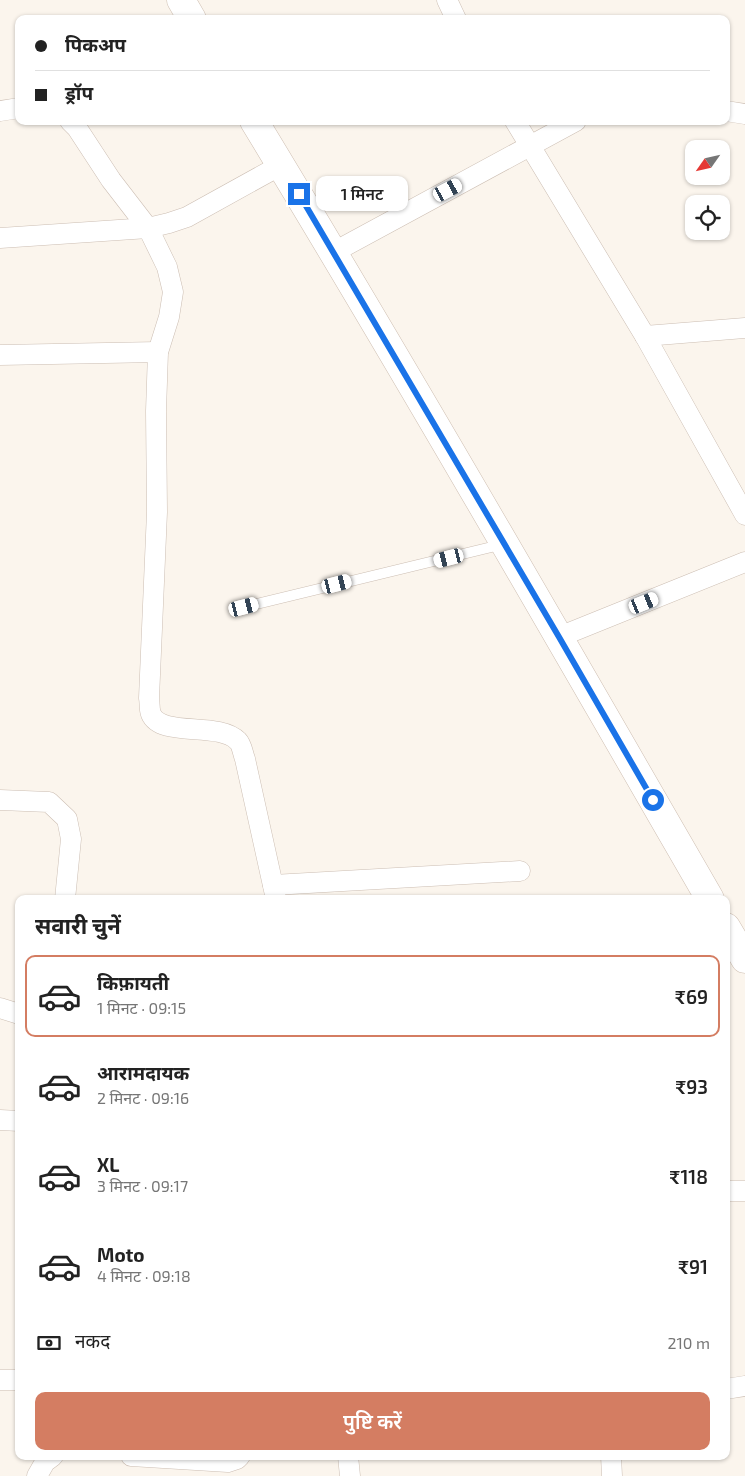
<!DOCTYPE html>
<html lang="hi">
<meta charset="utf-8">
<style>
:root{--surface:#fff;--page:#f2f2f2;--text:#222;--muted:#767676;--line:#e0e0e0;--accent:#d47d62}
body{margin:0;font-family:"Exo 2","Noto Sans Devanagari",sans-serif;background:var(--page);color:var(--text);height:100vh;display:flex;flex-direction:column;font-size:19px;white-space:nowrap}
*{box-sizing:border-box;margin:0}
p{font-size:16px;color:var(--muted)}
.icon{flex:none;width:28px;height:28px;fill:none;stroke:currentColor;stroke-width:2;stroke-linecap:round;stroke-linejoin:round}
.map{position:relative;flex:1;overflow:hidden}
.sheet{position:absolute;left:15px;top:895px;width:715px;height:565px;display:flex;flex-direction:column;background:var(--surface);border-radius:10px;box-shadow:0 1px 4px #0004}
.sheet>*{flex:none}
.top-card{position:absolute;left:15px;top:15px;width:715px;height:110px;border-radius:10px;box-shadow:0 1px 4px #0004;display:grid;align-content:center;height:110px;padding:0 20px;background:var(--surface)}
.needle{width:32px;rotate:236deg}
.buttons{position:absolute;left:685px;top:140px;display:grid;gap:10px}
.buttons a{display:grid;place-items:center;width:45px;height:45px;border-radius:10px;background:var(--surface);box-shadow:0 1px 4px #0004;font-size:25px}
.end{position:absolute;width:22px;height:22px;margin:-11px;border:6px solid #1a73e8;background:#fff;box-shadow:0 0 0 2px #fff}
.from{border-radius:50%}
.bubble{position:absolute;height:35px;border-radius:10px;background:var(--surface);box-shadow:0 1px 4px #0004;font-size:16px;font-weight:600;line-height:35px;text-align:center}
.car{position:absolute;width:15px;height:30px;margin:-15px -8px;border-radius:6px;box-shadow:0 0 4px 1px #0007;background:linear-gradient(#fff 24%,#345 0 40%,#fff 0 76%,#345 0 86%,#fff 0)}
.top-card b{display:flex;align-items:center;gap:18px;height:48px;font-size:19px}
.top-card b+b{border-top:1px solid var(--line)}
.top-card i{width:12px;height:12px;background:var(--text)}
ul{padding:0;list-style:none}
li{display:flex;align-items:center;gap:15px;height:82px;margin:0 10px 8px;padding:0 10px;border:2px solid transparent;border-radius:10px}
li div{flex:1}
li b{display:block;font-size:19px}
li em{font-style:normal;font-weight:600}
li.on{border-color:var(--accent)}
li>.icon{width:45px;height:45px;stroke-width:1.5}
h2{padding:0 20px;font-size:22px;line-height:60px}
.pay{display:flex;align-items:center;gap:12px;height:55px;padding:0 20px;font-size:19px}
.pay p{margin-inline-start:auto}
.action{display:flex;gap:10px;margin-top:auto;padding:10px 20px}
.action a{flex:1;height:58px;border-radius:10px;background:var(--accent);color:#fff;font-size:20px;font-weight:600;line-height:58px;text-align:center}
.map>svg:first-child{display:block}
</style>
<div class="map">
<svg width="745" height="1476" viewBox="0 0 745 1476">
<rect width="100%" height="100%" fill="#fbf5ed"/>
<g fill="none" stroke-linecap="round" stroke-linejoin="round">
<g stroke="#ccbeb3" stroke-width="11">
<path id="lane" d="M244,607L504,544"/>
</g>
<g stroke="#ccbeb3" stroke-width="21">
<g id="street">
<path d="M447,0L456,19"/>
<path d="M0,111L19,108"/>
<path d="M726,111L745,114"/>
<path d="M70,121L77,128L111,180L148,228L167,267L173,292L169,317L158,352L156,411L157,512L149,698C150,703 149,709 151,714C161,738 219,721 238,741C242,745 243,754 245,759L276,899"/>
<path d="M515,121L645,336L745,515"/>
<path d="M0,238L148,228L169,223L187,217L281,165"/>
<path d="M334,252L576,121"/>
<path d="M645,336L745,328"/>
<path d="M0,355L158,352"/>
<path d="M559,637L745,562"/>
<path d="M0,800L49,802L67,819L71,839L65,899"/>
<path d="M273,885L520,871"/>
<path d="M0,1008L19,1014"/>
<path d="M0,1120L19,1121"/>
<path d="M726,1191H745"/>
<path d="M0,1380H19"/>
<path d="M726,1389L745,1386"/>
<path d="M131,1456L228,1462L237,1459L240,1456"/>
<path d="M348,1456L350,1476"/>
<path d="M611,1456L612,1476"/>
<path d="M37,1476L45,1462L53,1456"/>
</g>
</g>
<g stroke="#cebeb1" stroke-width="29">
<g id="secondary">
<path d="M181,0L192,19"/>
<path d="M254,121C410,378 560,639 710,899"/>
<path d="M726,927L745,959"/>
</g>
</g>
<use href="#lane" stroke="#fff" stroke-width="10"/>
<use href="#street" stroke="#fff" stroke-width="20"/>
<use href="#secondary" stroke="#fff" stroke-width="28"/>
</g>
<g fill="none" stroke-linecap="round" stroke-linejoin="round">
<path stroke="#1a73e8" stroke-width="6" d="M299,194L559,637L653,800"/>
</g>
</svg>
<div class="buttons">
<a><svg class="needle" viewBox="-14 -14 28 28"><path d="M0-13l5 13h-10z" fill="#e53935"/><path d="M0 13l5-13h-10z" fill="#767676"/></svg></a>
<a><svg class="icon" aria-label="locate" viewBox="0 0 24 24"><circle cx="12" cy="12" r="6"/><path d="M12 2v4M12 18v4M2 12h4M18 12h4"/></svg></a>
</div>
<i class="end from" style="left:653px;top:800px"></i>
<i class="end" style="left:299px;top:194px"></i>
<div class="bubble" style="left:316px;top:176px;width:92px">1 मिनट</div>
<i class="car" style="left:448px;top:190px;rotate:62deg"></i>
<i class="car" style="left:449px;top:558px;rotate:256deg"></i>
<i class="car" style="left:337px;top:584px;rotate:76deg"></i>
<i class="car" style="left:644px;top:603px;rotate:68deg"></i>
<i class="car" style="left:244px;top:607px;rotate:76deg"></i>
<div class="top-card">
<b><i class="from"></i>पिकअप</b>
<b><i></i>ड्रॉप</b>
</div>
<section class="sheet">
<h2>सवारी चुनें</h2>
<ul>
<li class="on"><svg class="icon" aria-label="car" viewBox="0 0 24 24"><path d="M5 17H2v-5l4-1 3-4h7l3 4 3 1v5h-3M9 17h6M6 11h13"/><circle cx="7" cy="17" r="2"/><circle cx="17" cy="17" r="2"/></svg><div><b>किफ़ायती</b><p>1 मिनट · 09:15</p></div><em>₹69</em></li>
<li><svg class="icon" aria-label="car" viewBox="0 0 24 24"><path d="M5 17H2v-5l4-1 3-4h7l3 4 3 1v5h-3M9 17h6M6 11h13"/><circle cx="7" cy="17" r="2"/><circle cx="17" cy="17" r="2"/></svg><div><b>आरामदायक</b><p>2 मिनट · 09:16</p></div><em>₹93</em></li>
<li><svg class="icon" aria-label="car" viewBox="0 0 24 24"><path d="M5 17H2v-5l4-1 3-4h7l3 4 3 1v5h-3M9 17h6M6 11h13"/><circle cx="7" cy="17" r="2"/><circle cx="17" cy="17" r="2"/></svg><div><b>XL</b><p>3 मिनट · 09:17</p></div><em>₹118</em></li>
<li><svg class="icon" aria-label="car" viewBox="0 0 24 24"><path d="M5 17H2v-5l4-1 3-4h7l3 4 3 1v5h-3M9 17h6M6 11h13"/><circle cx="7" cy="17" r="2"/><circle cx="17" cy="17" r="2"/></svg><div><b>Moto</b><p>4 मिनट · 09:18</p></div><em>₹91</em></li>
</ul>
<div class="pay"><svg class="icon" aria-label="cash" viewBox="0 0 24 24"><path d="M3 7h18v10H3z"/><circle cx="12" cy="12" r="2"/></svg>नकद<p>210 m</p></div>
<div class="action"><a>पुष्टि करें</a></div>
</section>
</div>
